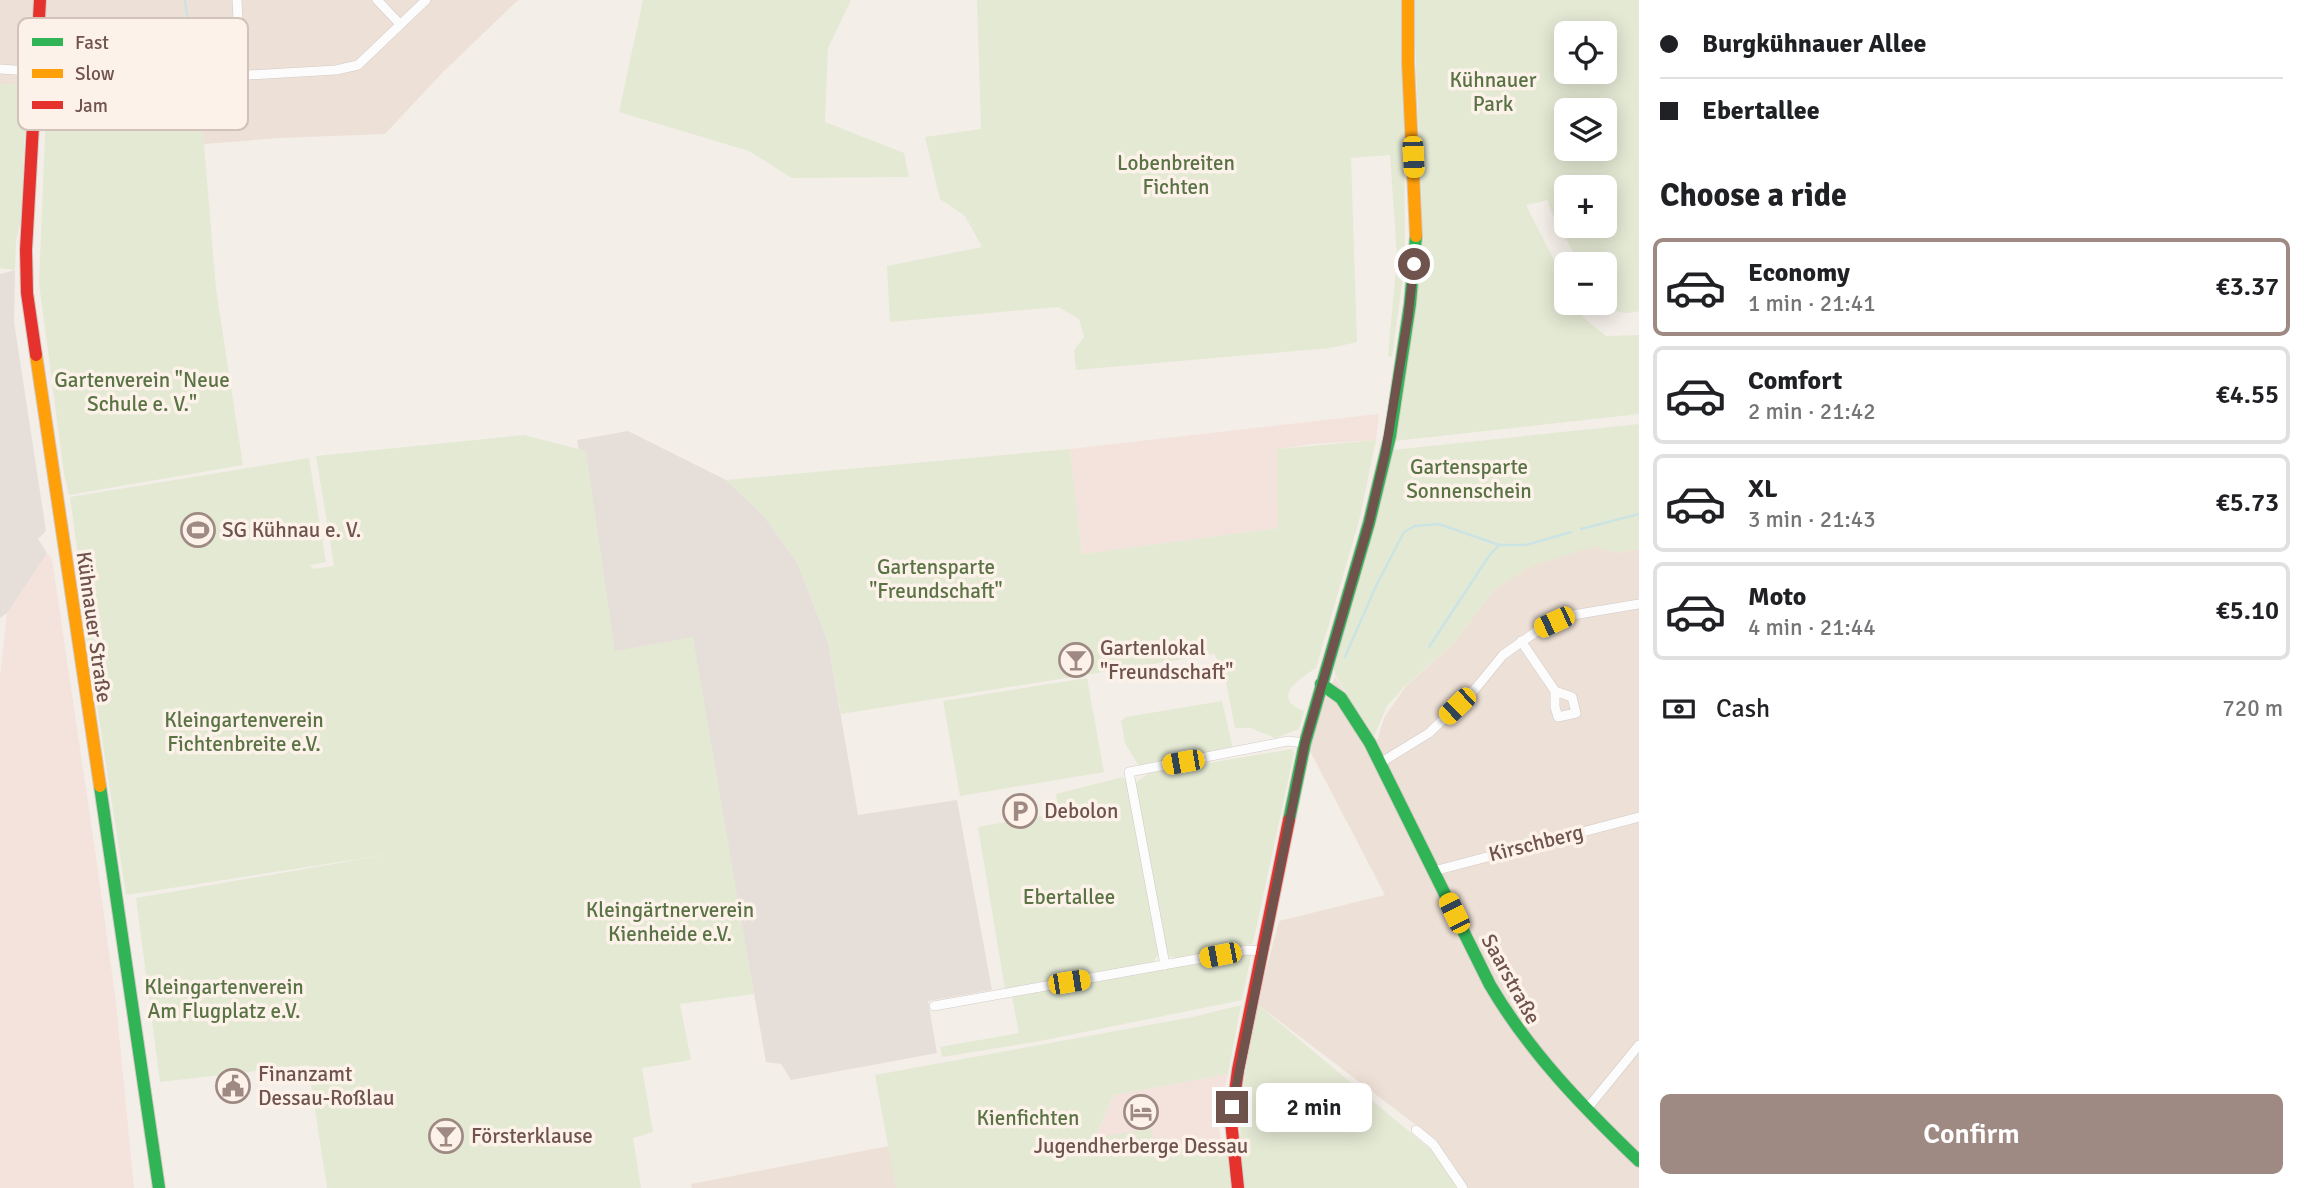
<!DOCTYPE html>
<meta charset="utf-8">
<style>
:root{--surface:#fff;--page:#f2f2f2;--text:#202124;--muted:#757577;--line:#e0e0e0;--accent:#9e8983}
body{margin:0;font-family:Signika,sans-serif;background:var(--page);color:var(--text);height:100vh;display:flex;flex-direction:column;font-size:26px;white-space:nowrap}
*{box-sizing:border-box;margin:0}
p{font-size:23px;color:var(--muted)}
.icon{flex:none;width:38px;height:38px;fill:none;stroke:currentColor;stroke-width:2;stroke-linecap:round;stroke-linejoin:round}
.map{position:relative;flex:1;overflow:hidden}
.panel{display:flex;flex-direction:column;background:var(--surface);width:665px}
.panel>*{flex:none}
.guide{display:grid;align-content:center;height:154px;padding:0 21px;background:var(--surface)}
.tools{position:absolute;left:1554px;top:21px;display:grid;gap:14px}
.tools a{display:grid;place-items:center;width:63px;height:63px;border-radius:10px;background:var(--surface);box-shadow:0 4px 18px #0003;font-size:35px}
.end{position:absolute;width:32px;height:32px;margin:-16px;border:9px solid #6f534c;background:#fff;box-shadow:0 0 0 4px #fff}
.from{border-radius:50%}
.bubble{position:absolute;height:49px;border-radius:10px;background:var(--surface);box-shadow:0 4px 18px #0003;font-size:23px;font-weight:600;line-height:49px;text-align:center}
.car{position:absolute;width:21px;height:42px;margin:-21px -10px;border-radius:9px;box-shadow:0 0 5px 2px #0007;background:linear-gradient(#f5c518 24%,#345 0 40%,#f5c518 0 76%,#345 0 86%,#f5c518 0)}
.guide b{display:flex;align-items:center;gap:24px;height:66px;font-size:26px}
.guide b+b{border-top:2px solid var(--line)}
.guide i{width:18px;height:18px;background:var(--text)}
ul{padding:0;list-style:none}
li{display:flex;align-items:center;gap:21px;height:98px;margin:0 14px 10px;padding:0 7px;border:4px solid var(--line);border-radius:10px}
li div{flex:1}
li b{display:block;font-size:26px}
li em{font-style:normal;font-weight:600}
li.active{border-color:var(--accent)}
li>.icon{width:63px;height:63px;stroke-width:1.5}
h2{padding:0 21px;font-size:32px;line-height:84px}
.pay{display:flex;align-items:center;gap:18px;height:77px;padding:0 21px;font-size:26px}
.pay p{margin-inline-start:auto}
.action{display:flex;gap:14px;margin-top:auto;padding:14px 21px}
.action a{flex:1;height:80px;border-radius:10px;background:var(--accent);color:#fff;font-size:28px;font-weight:600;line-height:80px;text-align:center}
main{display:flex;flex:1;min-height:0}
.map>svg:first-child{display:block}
</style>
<main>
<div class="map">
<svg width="1639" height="1188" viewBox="0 0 1639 1188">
<rect width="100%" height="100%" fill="#f4eee8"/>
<g fill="#ede0d6">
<path d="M0,0H518L443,72L385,134L280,138L204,144L198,101L46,111L51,81L0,85Z"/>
<path d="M1595,545L1615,553L1639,549V1188H1467L1433,1138L1257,1004L1279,921L1385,895L1310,751L1318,717L1335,677L1377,741L1384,718L1406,686L1453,644L1495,589L1531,566Z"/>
<path d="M889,1146L896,1188H692L691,1184Z"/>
</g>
<g fill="#f4e2dc">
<path d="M1379,414L1376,440L1312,444L1277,449L1278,528L1082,554L1070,449Z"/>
<path d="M47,553L52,559L96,857L116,1003L134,1188H0V677L7,613Z"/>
<path d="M1228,1074L1220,1106L1219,1130L1223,1148L1205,1151L1203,1149L1155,1150L1150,1128L1095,1139L1114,1095Z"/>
</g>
<g fill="#e6ded9">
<path d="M15,270L14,322L46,531L38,539L47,553L7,613L0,618V274Z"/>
<path d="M628,431L726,480L763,515L797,562L828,642L858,815L957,800L992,990L928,1001L937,1053L791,1080L781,1064L766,1062L693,649L614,663L577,440Z"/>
</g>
<g fill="#e4e9d4" fill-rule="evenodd">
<path d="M643,0H851L828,48L825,122L904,153L909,177L792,178L749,151L619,112Z"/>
<path d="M977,0H1403L1405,262L1392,357L1388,356L1397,257L1390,155L1351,158L1357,342L1330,348L1076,370L1074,350L1084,337L1079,319L1058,307L890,322L887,266L982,247L965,216L940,199L925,137L981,129Z"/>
<path d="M1415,0H1639V311C1624,315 1615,313 1603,303L1605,264H1580L1550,210L1548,200L1526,205L1566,284V303H1576L1584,318L1606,336L1639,335V414L1395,441L1422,251V207L1414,20ZM1566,33H1605V72H1566ZM1566,110H1605V149H1566ZM1566,187H1605V226H1566Z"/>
<path d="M27,83L21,220L16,241L15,270L0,268V85Z"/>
<path d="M198,101L204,144L216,289L243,465L69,495L64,474L39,283L46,111Z"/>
<path d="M1639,424V549L1615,553L1595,546L1531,566L1495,589L1453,644L1406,685L1387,706L1374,736L1336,677L1334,668L1377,520L1392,450Z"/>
<path d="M524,435L586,451L615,651L693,637L754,994L680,1004L691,1060L642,1068L653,1132L633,1138L641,1188H327L308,1065L160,1082L136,898L391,854L126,895L81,601H84L70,497L309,458L326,562L310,565L313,569L334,566L316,456Z"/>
<path d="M1376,440L1359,521L1316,668C1299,679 1270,698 1304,711L1299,729L1275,738L1251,728H1235L1222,662L1217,661L1215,654L841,714L828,642L797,562L763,515L726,480L1070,449L1082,554L1278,528L1277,449Z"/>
<path d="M1087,678L1104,772L960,796L943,701Z"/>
<path d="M1222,701L1233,749L1139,766L1125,743L1121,721L1126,717Z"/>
<path d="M1292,749L1294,753L1253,943L1246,946L1176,958L1169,956L1166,950L1135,783L1149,773Z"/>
<path d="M1123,777L1128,784L1159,953L1152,964L1005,989L978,827L1059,813L1056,794Z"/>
<path d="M1247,954L1251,955L1242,1000L1035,1042L942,1057L940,1047L1019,1033L1012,997Z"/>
<path d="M1257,1004L1436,1154L1460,1188H896L875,1075L1193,1017L1241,1005L1228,1074L1114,1095L1095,1138L1151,1128L1155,1150L1203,1149L1205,1151L1240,1147L1241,1097Z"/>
</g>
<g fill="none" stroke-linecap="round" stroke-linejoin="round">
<g stroke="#cbe4e3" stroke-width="2.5">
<path d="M185,0L189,29"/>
<path d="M1581,529L1639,514"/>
<path d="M1429,647L1489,556L1499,545H1526L1571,532"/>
<path d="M1345,657L1376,586L1404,532L1415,526L1439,524L1499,545"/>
</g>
<g stroke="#d2cac6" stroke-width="10">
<g id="street">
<path d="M237,0L241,76"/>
<path d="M377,0L400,24"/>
<path d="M0,69L162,80L336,70L358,65L426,0"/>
<path d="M1521,641L1555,691V707L1558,717L1576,713L1572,697L1555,691"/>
<path d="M1380,763L1429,733L1476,688L1503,655L1540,629L1567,616L1639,604"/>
<path d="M1434,871L1639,817"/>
<path d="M1165,965L1129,772L1288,741L1305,743"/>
<path d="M934,1006L1247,950L1263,951"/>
<path d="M1586,1110L1639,1045"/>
<path d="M1416,1130L1433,1144L1463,1188"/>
</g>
</g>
<g stroke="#d3cac5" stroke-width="14">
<g id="fast">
<path d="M1321,684L1341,698L1370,743L1490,985C1530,1053 1583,1107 1639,1161"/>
<path d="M100,786L159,1188"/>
<path d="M1289,820L1305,743L1369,523L1390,436L1410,304L1416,236"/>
</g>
</g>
<g stroke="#d3cac5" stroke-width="14">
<g id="slow">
<path d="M1408,0V63L1416,236"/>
<path d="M36,355L100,786"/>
</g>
</g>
<g stroke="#d3cac5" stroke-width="14">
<g id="jam">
<path d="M36,355L27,293L26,250L40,0"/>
<path d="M1238,1188L1231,1121L1238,1070L1289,820"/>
</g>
</g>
<use href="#street" stroke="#fdfcfc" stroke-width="9"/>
<use href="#fast" stroke="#30b455" stroke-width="12"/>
<use href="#slow" stroke="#ff9f0a" stroke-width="12"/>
<use href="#jam" stroke="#e5322d" stroke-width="12"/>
</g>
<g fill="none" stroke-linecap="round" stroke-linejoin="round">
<path stroke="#6f534c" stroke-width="9" d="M1232,1107L1305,743L1369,523L1385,455L1408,317L1414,264"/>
</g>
<defs>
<g id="stadium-ring" transform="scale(1.75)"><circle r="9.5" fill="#fdf2e9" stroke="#9e8983" stroke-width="1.5"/><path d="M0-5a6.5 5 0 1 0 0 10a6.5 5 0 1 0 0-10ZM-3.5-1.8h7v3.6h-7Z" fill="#9e8983"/></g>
<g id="bar-ring" transform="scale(1.75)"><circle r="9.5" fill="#fdf2e9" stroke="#9e8983" stroke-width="1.5"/><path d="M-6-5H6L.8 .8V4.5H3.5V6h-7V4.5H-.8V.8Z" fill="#9e8983"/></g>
<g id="parking-ring" transform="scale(1.75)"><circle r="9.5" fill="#fdf2e9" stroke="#9e8983" stroke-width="1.5"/><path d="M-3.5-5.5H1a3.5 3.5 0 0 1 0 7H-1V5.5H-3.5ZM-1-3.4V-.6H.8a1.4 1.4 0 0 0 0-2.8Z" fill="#9e8983"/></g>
<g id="civic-ring" transform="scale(1.75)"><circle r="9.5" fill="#fdf2e9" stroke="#9e8983" stroke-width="1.5"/><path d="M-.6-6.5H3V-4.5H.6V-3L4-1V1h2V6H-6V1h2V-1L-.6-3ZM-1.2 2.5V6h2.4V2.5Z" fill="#9e8983"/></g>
<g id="hotel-ring" transform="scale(1.75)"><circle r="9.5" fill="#fdf2e9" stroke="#9e8983" stroke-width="1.5"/><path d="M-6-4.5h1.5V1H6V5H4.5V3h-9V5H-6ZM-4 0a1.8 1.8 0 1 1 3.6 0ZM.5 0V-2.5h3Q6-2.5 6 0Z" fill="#9e8983"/></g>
</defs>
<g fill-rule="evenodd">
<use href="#stadium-ring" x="198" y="530"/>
<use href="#bar-ring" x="1076" y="660"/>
<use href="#parking-ring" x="1020" y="811"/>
<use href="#civic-ring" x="233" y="1086"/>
<use href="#hotel-ring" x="1141" y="1112"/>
<use href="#bar-ring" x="446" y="1136"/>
</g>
<g text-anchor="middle" stroke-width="7" stroke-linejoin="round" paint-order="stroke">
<g font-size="21" fill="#597345" stroke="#fdf2e9">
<text x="1493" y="87">Kühnauer<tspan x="1493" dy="24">Park</tspan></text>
<text x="1176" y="170">Lobenbreiten<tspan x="1176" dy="24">Fichten</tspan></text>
<text x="142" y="387">Gartenverein "Neue<tspan x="142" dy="24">Schule e. V."</tspan></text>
<text x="1469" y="474">Gartensparte<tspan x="1469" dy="24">Sonnenschein</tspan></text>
<text x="936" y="574">Gartensparte<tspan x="936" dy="24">"Freundschaft"</tspan></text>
<text x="244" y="727">Kleingartenverein<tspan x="244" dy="24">Fichtenbreite e.V.</tspan></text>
<text x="1069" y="904">Ebertallee</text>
<text x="670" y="917">Kleingärtnerverein<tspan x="670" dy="24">Kienheide e.V.</tspan></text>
<text x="224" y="994">Kleingartenverein<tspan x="224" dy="24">Am Flugplatz e.V.</tspan></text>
<text x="1028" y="1125">Kienfichten</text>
</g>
<g font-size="21" fill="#6f534c" stroke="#fdf2e9" text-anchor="start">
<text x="222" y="537">SG Kühnau e. V.</text>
<text x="1100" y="655">Gartenlokal<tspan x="1100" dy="24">"Freundschaft"</tspan></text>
<text x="1044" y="818">Debolon</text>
<text x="258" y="1081">Finanzamt<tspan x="258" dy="24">Dessau-Roßlau</tspan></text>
<text x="471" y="1143">Försterklause</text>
<text x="1141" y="1153" text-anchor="middle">Jugendherberge Dessau</text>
</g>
<g font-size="21" fill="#6f534c" stroke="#fdf2e9">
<text transform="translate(94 627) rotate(82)" y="7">Kühnauer Straße</text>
<text transform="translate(1536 843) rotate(-14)" y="7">Kirschberg</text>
<text transform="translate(1511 979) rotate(61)" y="7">Saarstraße</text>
</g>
</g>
<rect x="18" y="18" width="230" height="112" rx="10" fill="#fdf2e9" stroke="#d2c2ba" stroke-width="2"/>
<rect x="32" y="38" width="31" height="8" fill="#30b455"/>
<rect x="32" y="69" width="31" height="9" fill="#ff9f0a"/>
<rect x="32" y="101" width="31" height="8" fill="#e5322d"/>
<g font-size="19" fill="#6f534c">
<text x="75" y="49">Fast</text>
<text x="75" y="80">Slow</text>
<text x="75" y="112">Jam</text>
</g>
</svg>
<div class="tools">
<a><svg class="icon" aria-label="locate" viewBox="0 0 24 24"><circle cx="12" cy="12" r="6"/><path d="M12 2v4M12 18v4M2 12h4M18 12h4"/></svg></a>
<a><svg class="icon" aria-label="layers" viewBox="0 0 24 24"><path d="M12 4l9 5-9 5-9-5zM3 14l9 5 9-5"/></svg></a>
<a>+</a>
<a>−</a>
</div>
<i class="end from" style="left:1414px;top:264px"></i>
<i class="end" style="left:1232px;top:1107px"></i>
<div class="bubble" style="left:1256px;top:1083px;width:116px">2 min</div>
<i class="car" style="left:1413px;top:157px;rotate:177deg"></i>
<i class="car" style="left:1554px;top:622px;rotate:245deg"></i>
<i class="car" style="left:1457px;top:706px;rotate:226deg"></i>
<i class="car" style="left:1183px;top:762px;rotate:260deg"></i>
<i class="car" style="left:1454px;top:913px;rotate:334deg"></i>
<i class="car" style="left:1220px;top:955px;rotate:259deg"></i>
<i class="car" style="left:1069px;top:982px;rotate:81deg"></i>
</div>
<section class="panel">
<div class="guide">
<b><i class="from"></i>Burgkühnauer Allee</b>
<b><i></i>Ebertallee</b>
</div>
<h2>Choose a ride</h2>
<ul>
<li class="active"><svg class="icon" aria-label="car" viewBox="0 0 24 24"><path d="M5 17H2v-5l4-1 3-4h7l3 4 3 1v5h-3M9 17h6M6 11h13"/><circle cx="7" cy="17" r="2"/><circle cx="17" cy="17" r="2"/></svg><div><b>Economy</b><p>1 min · 21:41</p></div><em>€3.37</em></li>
<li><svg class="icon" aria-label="car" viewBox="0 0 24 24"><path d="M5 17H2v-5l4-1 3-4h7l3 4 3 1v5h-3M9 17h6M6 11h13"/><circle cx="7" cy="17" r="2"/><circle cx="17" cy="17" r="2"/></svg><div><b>Comfort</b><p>2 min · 21:42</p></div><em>€4.55</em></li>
<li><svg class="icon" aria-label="car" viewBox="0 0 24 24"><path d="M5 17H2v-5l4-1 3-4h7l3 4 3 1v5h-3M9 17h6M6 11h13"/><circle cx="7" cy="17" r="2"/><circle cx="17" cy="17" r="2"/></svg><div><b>XL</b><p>3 min · 21:43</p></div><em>€5.73</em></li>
<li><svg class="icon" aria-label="car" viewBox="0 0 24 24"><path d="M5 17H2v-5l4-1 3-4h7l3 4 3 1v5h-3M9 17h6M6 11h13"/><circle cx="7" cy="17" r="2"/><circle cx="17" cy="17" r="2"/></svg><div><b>Moto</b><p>4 min · 21:44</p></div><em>€5.10</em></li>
</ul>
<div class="pay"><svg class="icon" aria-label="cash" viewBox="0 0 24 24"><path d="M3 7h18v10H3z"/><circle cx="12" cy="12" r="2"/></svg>Cash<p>720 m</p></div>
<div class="action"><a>Confirm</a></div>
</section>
</main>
